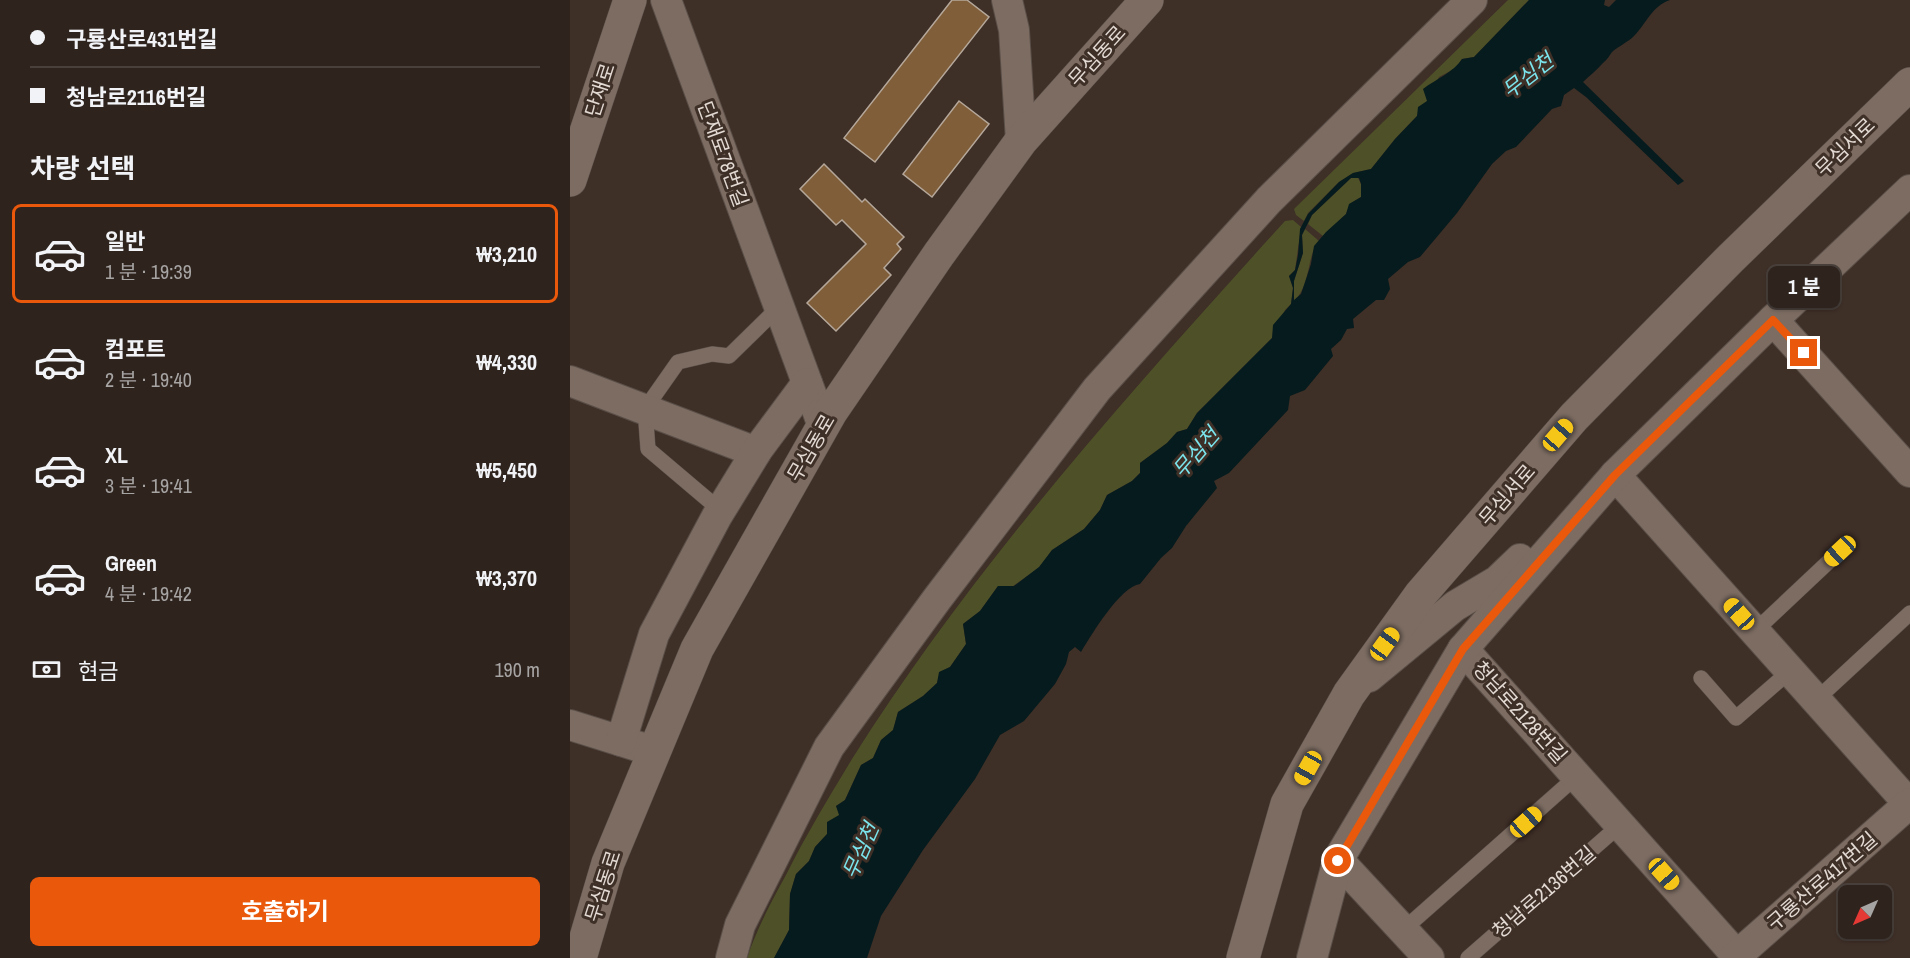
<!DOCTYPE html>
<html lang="ko">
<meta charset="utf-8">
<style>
:root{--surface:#2e231d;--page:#3a2f2a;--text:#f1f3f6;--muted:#a7a4a4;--line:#49403b;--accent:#ea580c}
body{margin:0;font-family:"Archivo Narrow","Noto Sans KR",sans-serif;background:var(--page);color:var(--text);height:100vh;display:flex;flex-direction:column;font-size:22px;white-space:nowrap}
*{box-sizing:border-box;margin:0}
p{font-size:20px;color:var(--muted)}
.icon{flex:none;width:33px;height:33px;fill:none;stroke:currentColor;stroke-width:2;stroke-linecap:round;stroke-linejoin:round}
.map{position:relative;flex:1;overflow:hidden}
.sheet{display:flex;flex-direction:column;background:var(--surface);width:570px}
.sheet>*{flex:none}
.hud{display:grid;align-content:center;height:132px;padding:0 30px;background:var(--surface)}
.needle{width:39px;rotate:225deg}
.fabs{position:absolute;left:1268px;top:885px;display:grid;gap:12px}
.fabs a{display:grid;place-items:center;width:54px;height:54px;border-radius:9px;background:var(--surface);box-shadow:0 2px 4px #0004,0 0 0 2px var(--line);font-size:30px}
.end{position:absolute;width:27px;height:27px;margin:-14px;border:8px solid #ea580c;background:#fff;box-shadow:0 0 0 3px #fff}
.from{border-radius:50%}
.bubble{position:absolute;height:42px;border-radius:9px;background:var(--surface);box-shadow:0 2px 4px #0004,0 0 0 2px var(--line);font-size:20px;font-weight:700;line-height:42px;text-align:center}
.car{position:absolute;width:18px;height:36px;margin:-18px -9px;border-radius:8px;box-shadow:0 0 4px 2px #0007;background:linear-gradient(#f5c518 24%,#345 0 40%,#f5c518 0 76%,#345 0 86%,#f5c518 0)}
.hud b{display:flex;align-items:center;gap:21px;height:57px;font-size:22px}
.hud b+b{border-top:2px solid var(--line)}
.hud i{width:15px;height:15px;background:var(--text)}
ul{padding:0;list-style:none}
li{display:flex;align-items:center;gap:18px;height:99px;margin:0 12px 9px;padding:0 18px;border:3px solid transparent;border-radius:9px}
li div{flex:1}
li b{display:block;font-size:22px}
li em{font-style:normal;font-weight:700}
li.active{border-color:var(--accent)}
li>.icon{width:54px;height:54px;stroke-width:1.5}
h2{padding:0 30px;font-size:27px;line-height:72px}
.pay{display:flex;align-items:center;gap:15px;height:66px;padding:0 30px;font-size:22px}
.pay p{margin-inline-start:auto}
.action{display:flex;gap:12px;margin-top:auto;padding:12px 30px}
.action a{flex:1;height:69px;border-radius:9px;background:var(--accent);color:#fff;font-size:24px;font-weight:700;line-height:69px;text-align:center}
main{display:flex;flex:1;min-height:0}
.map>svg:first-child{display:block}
</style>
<main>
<section class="sheet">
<div class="hud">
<b><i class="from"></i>구룡산로431번길</b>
<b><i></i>청남로2116번길</b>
</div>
<h2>차량 선택</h2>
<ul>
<li class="active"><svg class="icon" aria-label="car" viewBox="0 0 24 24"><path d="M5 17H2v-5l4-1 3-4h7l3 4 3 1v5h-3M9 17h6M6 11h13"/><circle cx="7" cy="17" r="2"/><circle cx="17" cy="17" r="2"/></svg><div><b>일반</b><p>1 분 · 19:39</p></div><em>₩3,210</em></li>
<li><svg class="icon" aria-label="car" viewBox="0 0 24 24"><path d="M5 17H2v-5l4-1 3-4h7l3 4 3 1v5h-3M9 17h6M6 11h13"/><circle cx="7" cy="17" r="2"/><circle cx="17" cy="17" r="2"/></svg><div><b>컴포트</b><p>2 분 · 19:40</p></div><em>₩4,330</em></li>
<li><svg class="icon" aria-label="car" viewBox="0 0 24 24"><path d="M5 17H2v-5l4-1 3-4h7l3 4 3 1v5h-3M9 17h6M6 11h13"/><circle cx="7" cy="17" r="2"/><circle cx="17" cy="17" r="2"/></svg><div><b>XL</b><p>3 분 · 19:41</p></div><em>₩5,450</em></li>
<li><svg class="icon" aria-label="car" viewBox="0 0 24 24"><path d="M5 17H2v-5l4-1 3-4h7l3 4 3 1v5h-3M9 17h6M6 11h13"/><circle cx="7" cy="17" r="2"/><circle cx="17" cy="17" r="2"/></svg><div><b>Green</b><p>4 분 · 19:42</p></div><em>₩3,370</em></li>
</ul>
<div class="pay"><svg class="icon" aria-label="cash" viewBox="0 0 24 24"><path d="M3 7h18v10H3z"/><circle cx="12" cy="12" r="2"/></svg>현금<p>190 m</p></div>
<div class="action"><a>호출하기</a></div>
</section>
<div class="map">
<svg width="1340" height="958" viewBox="0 0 1340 958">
<rect width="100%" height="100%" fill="#3e2f27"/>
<g fill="#4e5128">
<path d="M938,0H959L904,57L892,59L886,68L869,77L857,101L847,116L825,139L801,169L783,173L769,182L738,213L734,221L726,215L724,209Z"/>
<path d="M781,178H788L791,184V197L780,204L776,214L753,236L738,224L742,215Z"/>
<path d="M723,220L731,227L725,270L719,276L723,288L721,304L715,310L702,338L627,413L617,429L607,432L597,443L570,463V473L562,481L537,495L530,510L514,529L482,550L470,567L443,586H428L410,611L393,624L396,644L380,667L370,672L367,683L353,696L328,712L323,730L311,740L303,758L291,765L275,800L266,806L270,815L257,834L245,847L239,861L226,874L220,894L219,930L204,958H177C187,929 201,902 216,875C236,835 259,797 282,759C405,564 561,391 715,221Z"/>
<path d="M735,229L749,241C736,256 742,284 724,301V281L733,253L732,235Z"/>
</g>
<path fill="#061b1d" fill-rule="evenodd" d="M959,0H1035L1034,5L1039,7L1046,0H1100C1082,6 1076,24 1064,36C1058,42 1049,46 1042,52C1039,56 1037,60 1033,63C1027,70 1019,76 1013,82L1114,181L1108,185L1016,97L1004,88L994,95L991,106L982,109L946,147L936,151L922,164L887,213L850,257L838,262L818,279L820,289L814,300H806L783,319L784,328L777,329L771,340L761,349L763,356L735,390L720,396L718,410L659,473L644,481L647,488L616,526L602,548L591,558L570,584C550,587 522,634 511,652L505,647L499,652L496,664L485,684L454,721L430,735L405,779L353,850L311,916L297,958H204L219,930L220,894L226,874L239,861L245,847L257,834V822L269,815L266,806L275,800L291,765L303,758L311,740L323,730L328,712L353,696L367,683L369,672L380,667L396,644L393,624L410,611L428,586H444L469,567L482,550L514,529L530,510L537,495L562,481L570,473V463L597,443L607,432L617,429L627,413L702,338L703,325L721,304L723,288L719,276L725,270L728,255L730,229L738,214L769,182L783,173L801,169L825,139L847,116L848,107L857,101L853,89C866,79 884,72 892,59L904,57ZM781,178H789L791,184V197L779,204L776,214L756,232L744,246L741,264L731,294L724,300V281L733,253L732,235L742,215Z"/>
<g fill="#805e39" stroke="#b5a89a" stroke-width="1.5">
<path d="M382,0H397L419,17L305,162L274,138Z"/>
<path d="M389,101L419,124L362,197L333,174Z"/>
<path d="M254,164L292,202L295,199L334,237L327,244L331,249L314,268L321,275L266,331L237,303L296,244L272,220L266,225L230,189Z"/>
</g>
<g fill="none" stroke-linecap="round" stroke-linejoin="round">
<g stroke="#594e47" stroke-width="16">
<g id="service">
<path d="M150,510L78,449L75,409L108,362L142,354L159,356L209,307"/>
<path d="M1185,631L1270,551"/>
<path d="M1131,678L1166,718L1220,671"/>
<path d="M1246,700L1340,613"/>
<path d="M833,930L1007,776"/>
<path d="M898,958L1050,825"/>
</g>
</g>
<g stroke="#594e47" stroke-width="32">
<g id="minor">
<path d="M96,0L253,426"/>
<path d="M437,0L444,30L451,141"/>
<path d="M1203,320L1340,472"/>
<path d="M0,381L186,452"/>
<path d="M1045,475L1340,805"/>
<path d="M893,649L1169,958"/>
<path d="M799,677L885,606L927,581L950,559"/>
<path d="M0,725L70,747"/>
<path d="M51,741L84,634L147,516L188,449L237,383"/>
<path d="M768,860L859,958"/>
<path d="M161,958L170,925L259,747L367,599L527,389L699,200L902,0"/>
<path d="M742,958L768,860L893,649L1045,475L1203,320L1340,190"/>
<path d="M1164,958L1340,803"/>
</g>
</g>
<g stroke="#594e47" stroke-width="34">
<g id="tertiary">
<path d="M0,180L60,0"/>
<path d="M10,958L38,863L127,649L261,412L369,254L451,141L577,0"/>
<path d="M673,958L717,804L779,694L851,594L1004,417L1160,259L1340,84"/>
</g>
</g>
<use href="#service" stroke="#7c6c62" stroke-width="15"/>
<use href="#minor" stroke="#7c6c62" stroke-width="30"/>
<use href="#tertiary" stroke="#7c6c62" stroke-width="33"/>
</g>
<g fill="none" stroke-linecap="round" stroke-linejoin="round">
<path stroke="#ea580c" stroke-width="8" d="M768,861L893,649L1045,475L1203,320L1234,353"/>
</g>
<g text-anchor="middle" stroke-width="6" stroke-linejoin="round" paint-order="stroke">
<g font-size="20" fill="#e3dad4" stroke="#3e2f27">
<text transform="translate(527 56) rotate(-48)" y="7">무심동로</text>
<text transform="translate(30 90) rotate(-72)" y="7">단재로</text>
<text transform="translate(1275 147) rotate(-44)" y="7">무심서로</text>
<text transform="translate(153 154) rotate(70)" y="7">단재로78번길</text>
<text transform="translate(241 448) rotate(-60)" y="7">무심동로</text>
<text transform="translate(937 495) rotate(-49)" y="7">무심서로</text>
<text transform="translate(950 712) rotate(48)" y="7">청남로2128번길</text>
<text transform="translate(1252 881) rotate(-41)" y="7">구룡산로417번길</text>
<text transform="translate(33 886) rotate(-72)" y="7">무심동로</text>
<text transform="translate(974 892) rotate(-41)" y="7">청남로2136번길</text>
</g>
<g font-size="21" font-style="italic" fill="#7be5ed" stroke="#3e2f27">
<text transform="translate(958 76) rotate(-38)" y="7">무심천</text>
<text transform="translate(626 453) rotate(-49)" y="7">무심천</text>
<text transform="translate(291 851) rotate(-66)" y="7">무심천</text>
</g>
</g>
</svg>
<div class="fabs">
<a><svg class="needle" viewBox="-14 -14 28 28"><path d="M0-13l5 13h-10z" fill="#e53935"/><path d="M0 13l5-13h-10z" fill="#a7a4a4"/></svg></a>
</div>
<i class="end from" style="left:768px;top:861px"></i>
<i class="end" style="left:1234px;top:353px"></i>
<div class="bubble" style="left:1198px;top:266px;width:72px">1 분</div>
<i class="car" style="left:988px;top:435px;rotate:41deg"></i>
<i class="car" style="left:1270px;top:551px;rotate:227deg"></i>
<i class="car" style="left:1169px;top:614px;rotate:318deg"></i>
<i class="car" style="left:815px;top:644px;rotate:36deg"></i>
<i class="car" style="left:738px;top:768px;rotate:209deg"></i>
<i class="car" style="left:956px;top:822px;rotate:48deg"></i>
<i class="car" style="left:1094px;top:874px;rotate:138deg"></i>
</div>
</main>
